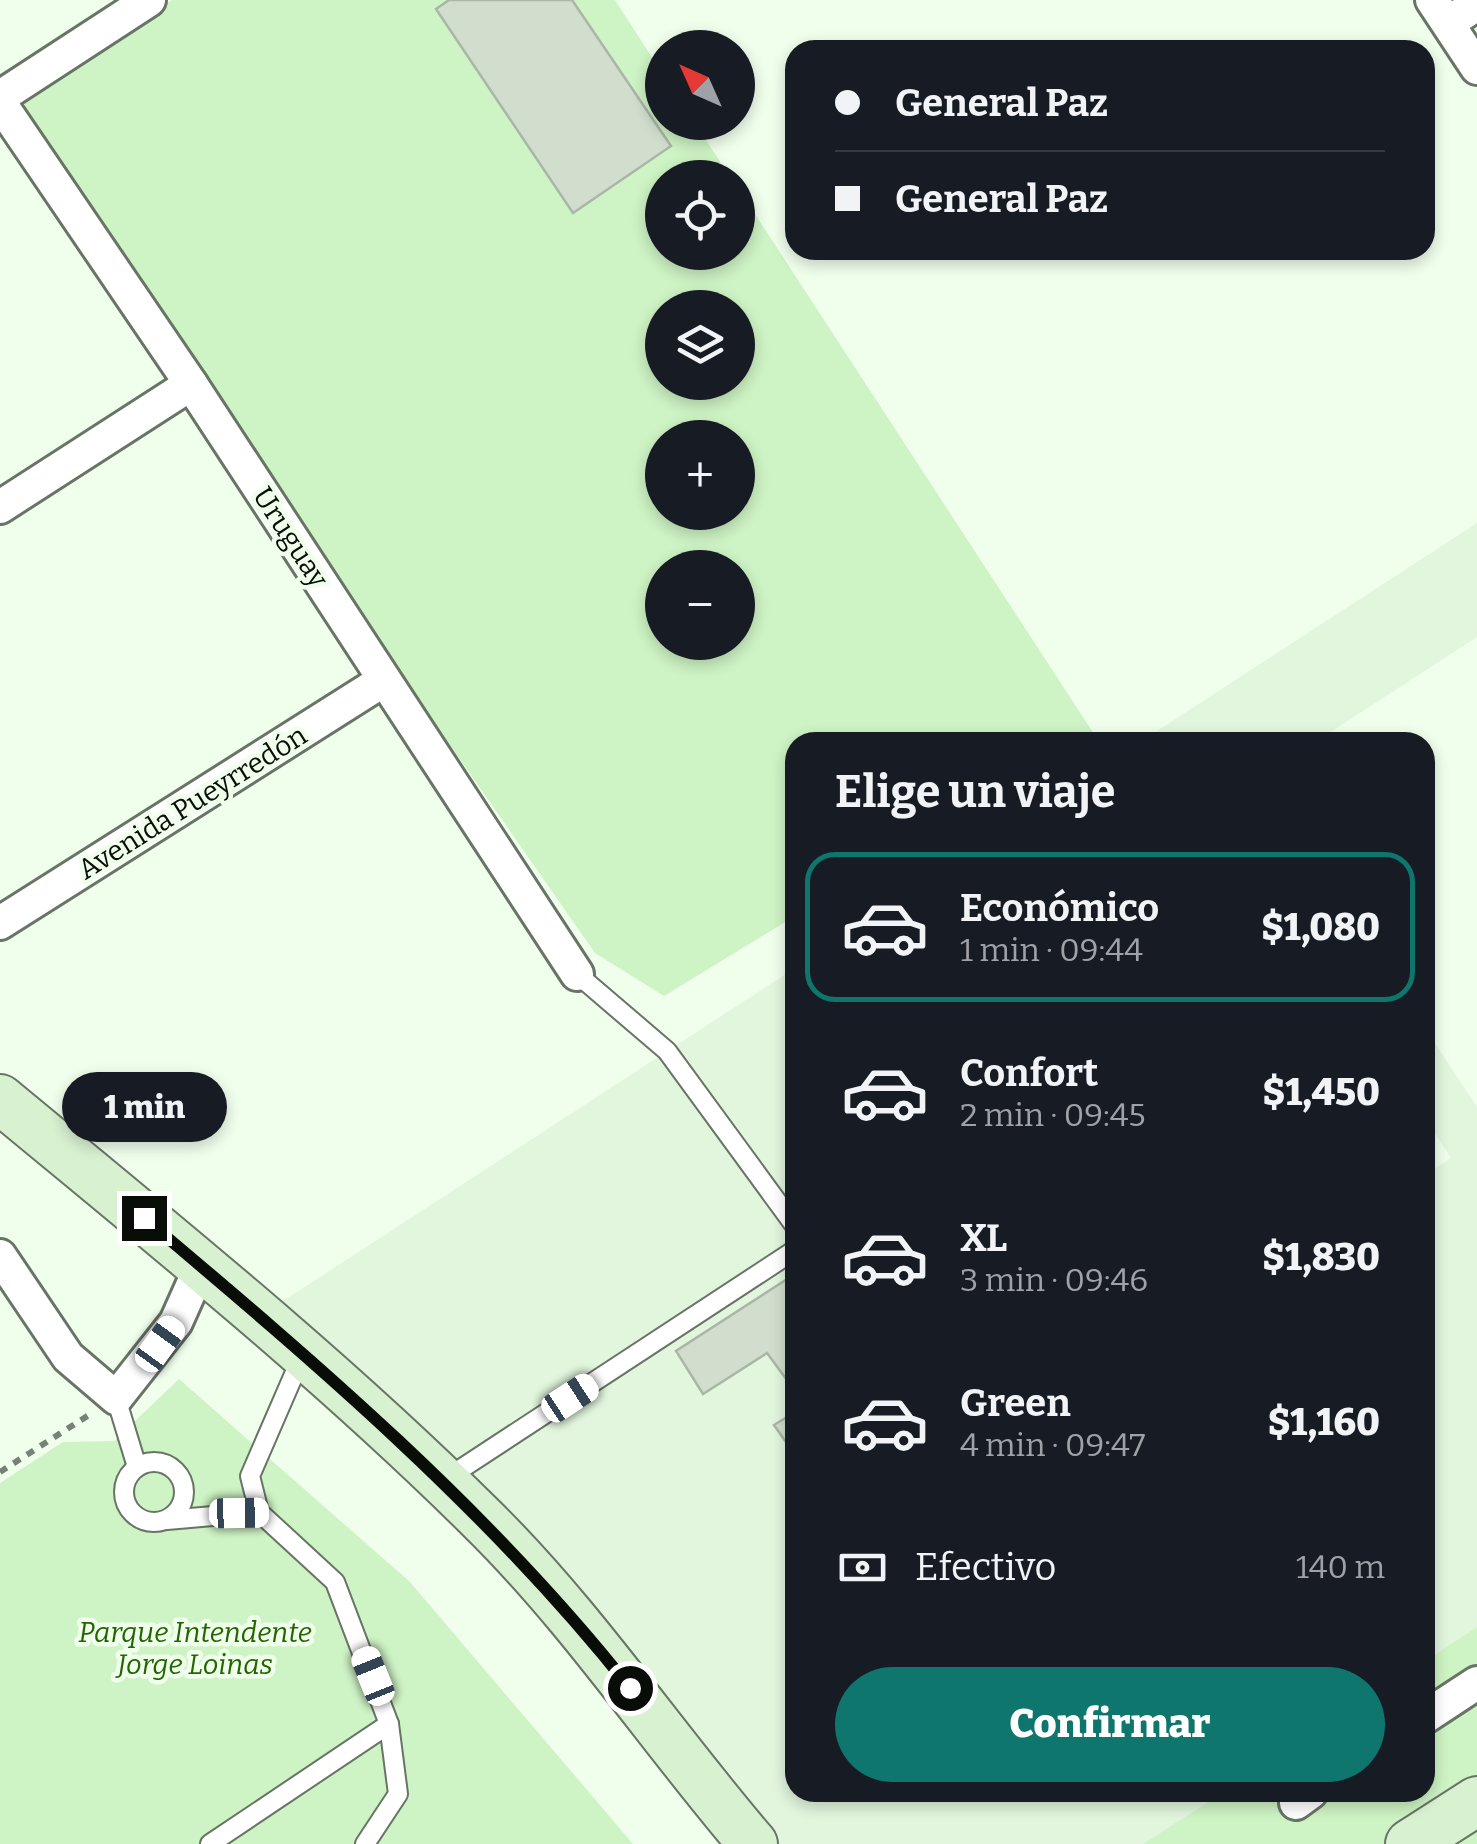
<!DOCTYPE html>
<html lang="es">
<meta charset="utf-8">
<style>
:root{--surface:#171b24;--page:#242831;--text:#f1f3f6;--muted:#9ea1a6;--line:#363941;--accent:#0f766e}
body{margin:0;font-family:Bitter,serif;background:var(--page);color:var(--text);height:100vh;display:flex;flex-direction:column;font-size:38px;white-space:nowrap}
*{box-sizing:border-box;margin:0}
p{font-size:32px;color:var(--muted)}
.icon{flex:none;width:55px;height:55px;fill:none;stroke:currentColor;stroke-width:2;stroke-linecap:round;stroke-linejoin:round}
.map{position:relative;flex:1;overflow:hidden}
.details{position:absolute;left:785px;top:732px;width:650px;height:1070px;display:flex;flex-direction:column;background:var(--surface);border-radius:30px;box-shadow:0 5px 15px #0003}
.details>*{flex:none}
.top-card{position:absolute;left:785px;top:40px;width:650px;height:220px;border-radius:30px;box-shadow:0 5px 15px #0003;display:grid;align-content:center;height:220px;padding:0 50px;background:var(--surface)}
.needle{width:65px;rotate:315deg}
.tools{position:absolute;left:645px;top:30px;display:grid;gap:20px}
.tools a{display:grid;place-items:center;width:110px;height:110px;border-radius:50%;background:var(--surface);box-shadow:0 5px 15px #0003;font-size:50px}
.end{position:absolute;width:45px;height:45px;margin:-22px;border:12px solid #090d08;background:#fff;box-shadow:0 0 0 5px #fff}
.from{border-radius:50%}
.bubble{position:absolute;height:70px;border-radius:35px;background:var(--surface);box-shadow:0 5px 15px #0003;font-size:32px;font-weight:800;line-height:70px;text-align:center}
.car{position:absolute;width:30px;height:60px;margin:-30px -15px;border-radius:12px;box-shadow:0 0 8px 2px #0007;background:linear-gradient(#fff 24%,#345 0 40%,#fff 0 76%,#345 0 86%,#fff 0)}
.top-card b{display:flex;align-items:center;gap:35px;height:95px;font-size:38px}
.top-card b+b{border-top:2px solid var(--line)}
.top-card i{width:25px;height:25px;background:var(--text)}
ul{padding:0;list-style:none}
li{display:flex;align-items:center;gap:30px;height:150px;margin:0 20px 15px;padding:0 30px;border:5px solid transparent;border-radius:30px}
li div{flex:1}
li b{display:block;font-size:38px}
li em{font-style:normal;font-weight:800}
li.selected{border-color:var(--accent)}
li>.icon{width:90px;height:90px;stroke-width:1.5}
h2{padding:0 50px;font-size:45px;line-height:120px}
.pay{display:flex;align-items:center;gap:25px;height:110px;padding:0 50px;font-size:38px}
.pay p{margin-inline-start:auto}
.button{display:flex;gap:20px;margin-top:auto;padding:20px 50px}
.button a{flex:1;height:115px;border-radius:60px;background:var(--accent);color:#fff;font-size:40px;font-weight:800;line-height:115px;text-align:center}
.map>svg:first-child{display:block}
</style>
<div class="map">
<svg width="1477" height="1844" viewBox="0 0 1477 1844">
<rect width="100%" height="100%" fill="#f0feec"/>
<g fill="#e2f5dd">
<path d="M1477,523V637L1315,742H1140Z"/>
<path d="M795,968V1792L1222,1793L1143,1844H753L605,1658L260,1316Z"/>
<path d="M1425,1028L1477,1107V1627L1425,1661V1175L1451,1158L1425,1118Z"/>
</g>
<g fill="#cef3c4" fill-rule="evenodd">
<path d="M172,0H615L662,73V122L695,123L730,177L662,178V252H738V188L1094,734L1080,742H795V916L664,996L595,953L19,127L27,95ZM662,308H738V382H662ZM662,438H738V512H662ZM662,568H738V642H662Z"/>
<path d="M179,1379L410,1582L633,1844H0V1483L63,1442L114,1441Z"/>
<path d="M1477,1627V1844H1143L1222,1793L1425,1792V1661Z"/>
</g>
<g fill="#d1dece" stroke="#aab6a6" stroke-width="2.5">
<path d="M449,0H572L671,146L573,213L436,9Z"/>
<path d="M795,1274V1391L767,1353L703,1394L676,1351Z"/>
<path d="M795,1412V1455L774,1425Z"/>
</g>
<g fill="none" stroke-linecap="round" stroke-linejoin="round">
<g stroke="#687465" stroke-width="22">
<g id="lane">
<path d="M577,974L667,1051L795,1226"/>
<path d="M302,1356L250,1476L259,1512L335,1582L389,1724L398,1794L365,1844"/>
<path d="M116,1398L137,1467"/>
<circle cx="154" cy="1492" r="30"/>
<path d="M444,1480L795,1250"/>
<path d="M167,1520L259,1512"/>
<path d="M210,1844L389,1724"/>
</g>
</g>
<g stroke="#687465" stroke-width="38">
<g id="street">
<path d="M1432,0L1477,68"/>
<path d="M1448,23L1477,4"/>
<path d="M0,97L149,0"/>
<path d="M0,103L191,384L577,974"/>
<path d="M0,507L191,384"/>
<path d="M0,923L384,680"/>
<path d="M0,1256L68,1357L116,1398L176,1322L201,1266"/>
<path d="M1425,1717L1477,1683"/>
<path d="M1296,1803L1311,1792"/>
</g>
</g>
<g stroke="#687465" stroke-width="52">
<g id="secondary">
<path d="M0,1099C163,1234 330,1368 481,1518C582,1617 661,1737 753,1844"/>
<path d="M1410,1844L1477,1801"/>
</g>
</g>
<path stroke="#788175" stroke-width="6" stroke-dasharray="8 8" stroke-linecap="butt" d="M0,1472L92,1413"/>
<use href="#lane" stroke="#fff" stroke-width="18"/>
<use href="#street" stroke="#fff" stroke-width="32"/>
<use href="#secondary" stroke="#d8f1d1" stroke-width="48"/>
</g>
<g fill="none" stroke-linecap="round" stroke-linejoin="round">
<path stroke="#090d08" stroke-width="12" d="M144,1218C316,1363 490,1511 630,1688"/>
</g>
<g text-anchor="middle" stroke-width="9" stroke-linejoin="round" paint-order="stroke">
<g font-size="28" fill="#090d08" stroke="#f0feec">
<text transform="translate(291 537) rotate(57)" y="10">Uruguay</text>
<text transform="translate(192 802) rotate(-32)" y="10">Avenida Pueyrredón</text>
</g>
<g font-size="28" font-style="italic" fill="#236600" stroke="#f0feec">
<text x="195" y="1642">Parque Intendente<tspan x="195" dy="32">Jorge Loinas</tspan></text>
</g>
</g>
</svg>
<div class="tools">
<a><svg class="needle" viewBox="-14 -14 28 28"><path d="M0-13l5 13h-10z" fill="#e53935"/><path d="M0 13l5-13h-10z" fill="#9ea1a6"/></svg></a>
<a><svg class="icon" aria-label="locate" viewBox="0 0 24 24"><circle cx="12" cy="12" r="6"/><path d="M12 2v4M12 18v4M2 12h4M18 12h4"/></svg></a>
<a><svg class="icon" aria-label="layers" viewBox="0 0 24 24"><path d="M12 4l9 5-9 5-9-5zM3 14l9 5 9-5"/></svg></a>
<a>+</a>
<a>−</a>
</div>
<i class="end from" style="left:630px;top:1688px"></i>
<i class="end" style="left:144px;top:1218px"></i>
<div class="bubble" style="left:62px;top:1072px;width:165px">1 min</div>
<i class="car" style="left:160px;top:1344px;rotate:36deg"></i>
<i class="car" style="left:570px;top:1398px;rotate:57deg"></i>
<i class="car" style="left:239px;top:1513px;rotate:89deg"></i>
<i class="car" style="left:373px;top:1676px;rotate:338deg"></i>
<div class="top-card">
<b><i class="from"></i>General Paz</b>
<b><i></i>General Paz</b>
</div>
<section class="details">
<h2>Elige un viaje</h2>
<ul>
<li class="selected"><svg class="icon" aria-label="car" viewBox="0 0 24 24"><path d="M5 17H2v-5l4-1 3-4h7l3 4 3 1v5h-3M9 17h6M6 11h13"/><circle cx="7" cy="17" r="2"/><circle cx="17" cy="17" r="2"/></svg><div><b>Económico</b><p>1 min · 09:44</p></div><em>$1,080</em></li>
<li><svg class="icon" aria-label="car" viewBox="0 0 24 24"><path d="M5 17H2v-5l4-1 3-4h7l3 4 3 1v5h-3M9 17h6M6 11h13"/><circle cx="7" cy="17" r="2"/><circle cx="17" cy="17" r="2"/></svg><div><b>Confort</b><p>2 min · 09:45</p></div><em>$1,450</em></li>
<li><svg class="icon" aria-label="car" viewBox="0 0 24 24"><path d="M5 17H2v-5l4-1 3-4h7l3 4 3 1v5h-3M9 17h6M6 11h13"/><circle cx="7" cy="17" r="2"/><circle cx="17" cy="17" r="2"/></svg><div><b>XL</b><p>3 min · 09:46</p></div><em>$1,830</em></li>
<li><svg class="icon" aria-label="car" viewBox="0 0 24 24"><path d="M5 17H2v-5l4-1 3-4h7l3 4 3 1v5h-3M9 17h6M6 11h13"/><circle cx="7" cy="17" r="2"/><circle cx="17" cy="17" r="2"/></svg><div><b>Green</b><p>4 min · 09:47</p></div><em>$1,160</em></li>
</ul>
<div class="pay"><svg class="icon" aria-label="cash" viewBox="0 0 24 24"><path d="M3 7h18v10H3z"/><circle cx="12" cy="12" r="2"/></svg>Efectivo<p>140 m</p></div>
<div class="button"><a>Confirmar</a></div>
</section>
</div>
